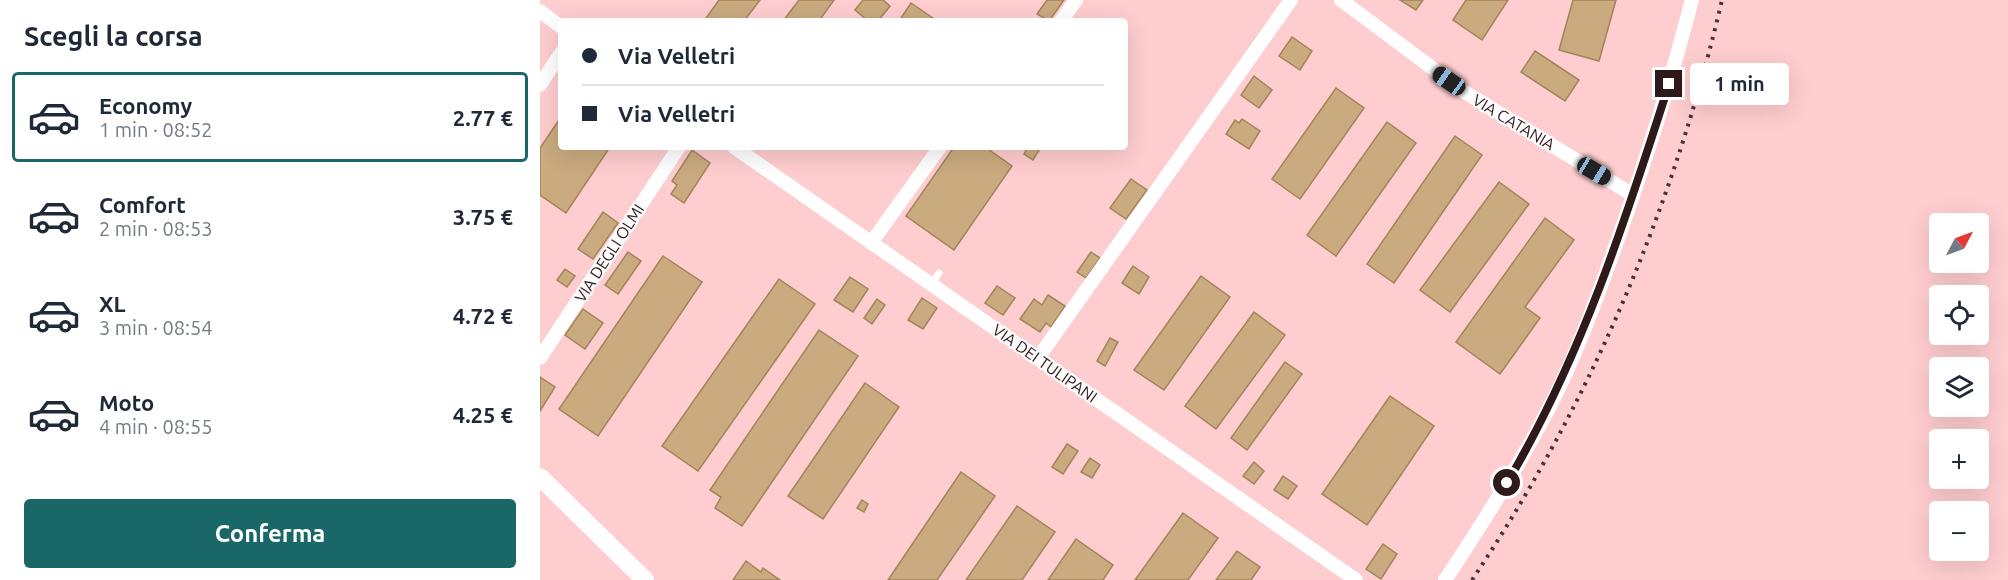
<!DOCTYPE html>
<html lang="it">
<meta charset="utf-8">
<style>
:root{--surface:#fff;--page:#f2f2f3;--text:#1f2937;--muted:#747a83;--line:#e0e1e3;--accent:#196767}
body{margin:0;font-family:Ubuntu,sans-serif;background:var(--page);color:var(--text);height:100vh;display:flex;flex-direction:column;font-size:22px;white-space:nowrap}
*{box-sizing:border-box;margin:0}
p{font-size:20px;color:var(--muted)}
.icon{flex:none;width:33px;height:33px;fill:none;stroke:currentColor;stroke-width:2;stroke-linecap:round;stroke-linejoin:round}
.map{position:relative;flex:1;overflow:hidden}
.details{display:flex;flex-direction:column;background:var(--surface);width:540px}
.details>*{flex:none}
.guide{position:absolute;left:18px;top:18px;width:570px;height:132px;border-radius:6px;box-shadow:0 6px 24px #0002;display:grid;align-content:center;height:132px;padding:0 24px;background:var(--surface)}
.needle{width:39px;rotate:49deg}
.fabs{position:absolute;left:1389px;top:213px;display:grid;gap:12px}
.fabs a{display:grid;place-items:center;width:60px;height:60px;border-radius:6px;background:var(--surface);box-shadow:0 6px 24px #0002;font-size:30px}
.end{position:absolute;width:27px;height:27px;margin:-14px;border:8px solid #2e191b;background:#fff;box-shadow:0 0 0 3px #fff}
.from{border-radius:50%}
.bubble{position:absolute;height:42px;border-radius:6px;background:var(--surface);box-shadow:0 6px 24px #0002;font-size:20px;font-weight:700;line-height:42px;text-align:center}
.car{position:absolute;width:18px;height:36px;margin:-18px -9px;border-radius:8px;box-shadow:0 0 4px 2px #0007;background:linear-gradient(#222 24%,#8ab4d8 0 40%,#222 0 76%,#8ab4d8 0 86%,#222 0)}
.guide b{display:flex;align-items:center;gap:21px;height:57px;font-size:22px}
.guide b+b{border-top:2px solid var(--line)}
.guide i{width:15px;height:15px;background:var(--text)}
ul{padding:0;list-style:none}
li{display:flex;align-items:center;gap:18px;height:90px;margin:0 12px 9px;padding:0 12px;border:3px solid transparent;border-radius:6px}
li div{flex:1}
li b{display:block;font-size:22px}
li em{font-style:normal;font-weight:700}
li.on{border-color:var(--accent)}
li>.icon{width:54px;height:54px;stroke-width:1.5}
h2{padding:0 24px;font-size:27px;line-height:72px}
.primary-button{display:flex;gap:12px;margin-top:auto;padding:12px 24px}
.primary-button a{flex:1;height:69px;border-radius:6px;background:var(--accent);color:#fff;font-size:24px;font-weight:700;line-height:69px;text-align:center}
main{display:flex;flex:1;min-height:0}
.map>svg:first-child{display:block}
</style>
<main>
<section class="details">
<h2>Scegli la corsa</h2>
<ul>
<li class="on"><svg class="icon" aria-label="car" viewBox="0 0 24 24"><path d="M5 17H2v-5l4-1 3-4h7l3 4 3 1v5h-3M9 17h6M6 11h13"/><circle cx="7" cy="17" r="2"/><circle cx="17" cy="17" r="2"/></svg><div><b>Economy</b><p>1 min · 08:52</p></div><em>2.77 €</em></li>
<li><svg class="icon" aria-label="car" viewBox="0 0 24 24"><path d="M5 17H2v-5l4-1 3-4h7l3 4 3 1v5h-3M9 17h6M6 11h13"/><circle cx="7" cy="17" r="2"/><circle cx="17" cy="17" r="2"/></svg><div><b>Comfort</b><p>2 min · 08:53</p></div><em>3.75 €</em></li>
<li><svg class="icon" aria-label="car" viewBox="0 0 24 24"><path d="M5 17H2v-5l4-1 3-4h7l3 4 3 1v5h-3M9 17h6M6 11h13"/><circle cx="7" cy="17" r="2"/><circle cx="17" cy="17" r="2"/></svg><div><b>XL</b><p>3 min · 08:54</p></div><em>4.72 €</em></li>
<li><svg class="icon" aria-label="car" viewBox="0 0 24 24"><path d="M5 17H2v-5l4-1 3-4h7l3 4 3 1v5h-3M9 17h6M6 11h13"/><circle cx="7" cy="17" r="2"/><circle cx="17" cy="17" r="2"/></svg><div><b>Moto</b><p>4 min · 08:55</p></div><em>4.25 €</em></li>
</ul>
<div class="primary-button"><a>Conferma</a></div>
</section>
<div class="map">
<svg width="1468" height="580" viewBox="0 0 1468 580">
<rect width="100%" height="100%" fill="#fecdcf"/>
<g fill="#caaa7f" stroke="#a3845a" stroke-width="1.5">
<path d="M179,0H220L204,21H164Z"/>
<path d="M259,0H294L279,21H243Z"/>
<path d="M323,0H343L350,6L338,21L331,18L328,21L315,10Z"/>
<path d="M507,0H524L509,21L497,14Z"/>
<path d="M860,0H883L876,10Z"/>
<path d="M926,0H968L942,40L913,20Z"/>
<path d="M1033,0H1076L1059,61L1019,50Z"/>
<path d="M371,3L396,20L395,21H359Z"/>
<path d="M752,37L772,51L760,70L739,56Z"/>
<path d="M995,51L1039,80L1025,101L981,72Z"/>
<path d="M714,76L732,90L719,108L701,95Z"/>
<path d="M796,88L824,108L760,199L732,179Z"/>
<path d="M21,117V147H70L26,213L0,195V148Z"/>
<path d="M702,119L720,131L709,149L686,134L695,120L699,123Z"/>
<path d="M847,122L876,143L796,256L767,235Z"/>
<path d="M915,136L942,155L854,283L827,264Z"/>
<path d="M414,147H445L472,166L414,250L366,216Z"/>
<path d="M488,147H501L493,160L484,154Z"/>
<path d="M152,150L170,163L144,203L131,194L137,185L132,181Z"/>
<path d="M591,179L607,190L586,219L570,208Z"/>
<path d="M959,182L989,204L910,312L880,290Z"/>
<path d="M63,212L78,223L53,259L38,249Z"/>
<path d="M1005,218L1034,240L985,307L1000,318L960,374L916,342Z"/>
<path d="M88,252L101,261L78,294L65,285Z"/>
<path d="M551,252L560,258L546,278L537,272Z"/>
<path d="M123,256L162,282L58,436L19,409Z"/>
<path d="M593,266L609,277L599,294L582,283Z"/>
<path d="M25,269L35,276L27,287L17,280Z"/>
<path d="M661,276L690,297L624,390L594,370Z"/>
<path d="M310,277L328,289L313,312L294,300Z"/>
<path d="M239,279L275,304L158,471L122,446Z"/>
<path d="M457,286L475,298L463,315L445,303Z"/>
<path d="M508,295L525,306L511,327L506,323L500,332L480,319L494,299L502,305Z"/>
<path d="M382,298L397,308L383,329L368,320Z"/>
<path d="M337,299L345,305L332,324L324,318Z"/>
<path d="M43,309L63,323L45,349L25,335Z"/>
<path d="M714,312L745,335L676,429L645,406Z"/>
<path d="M279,330L318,356L202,526L175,508L181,497L170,490Z"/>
<path d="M570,338L578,342L565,366L557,361Z"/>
<path d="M745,362L762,374L707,450L691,438Z"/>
<path d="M0,377L15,387L0,411Z"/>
<path d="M325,383L359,407L283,519L248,496Z"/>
<path d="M850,396L894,426L827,525L782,494Z"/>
<path d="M527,444L538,451L523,474L512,467Z"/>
<path d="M550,458L560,465L552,478L541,472Z"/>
<path d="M714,462L724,471L714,484L703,476Z"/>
<path d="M421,472L455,496L397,580H348Z"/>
<path d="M743,476L757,486L748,499L734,490Z"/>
<path d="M322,500L328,504L324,512L317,508Z"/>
<path d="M477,506L515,532L482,580H426Z"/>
<path d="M643,513L678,538L648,580H595Z"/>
<path d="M536,539L573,565L563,580H508Z"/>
<path d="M843,544L857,554L841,579L826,569Z"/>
<path d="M697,551L720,567L711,580H676Z"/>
<path d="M206,561L221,572L223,568L240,580H193Z"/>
</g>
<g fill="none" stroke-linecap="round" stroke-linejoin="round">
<path stroke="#fff" stroke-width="7" d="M391,285L399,273"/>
<g stroke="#fff" stroke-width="14">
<path d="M801,0L923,91L1093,195"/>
<path d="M0,11L21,27"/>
<path d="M521,21L536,0"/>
<path d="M0,85L21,53"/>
<path d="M194,147L816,580"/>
<path d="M331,243L400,147"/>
<path d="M0,358L139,147"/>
<path d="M498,358L751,0"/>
<path d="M905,580C943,523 980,465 1011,404C1038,351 1058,295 1078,239C1106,161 1131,81 1152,0"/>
</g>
<path stroke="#fff" stroke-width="18" d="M0,477L105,580"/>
<path stroke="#4a3133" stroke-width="4" stroke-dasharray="3 6" stroke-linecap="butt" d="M932,580C1050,404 1134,206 1182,0"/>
</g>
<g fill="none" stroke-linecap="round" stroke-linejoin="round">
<path stroke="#2e191b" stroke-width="8" d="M967,483C1041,358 1085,222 1129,84"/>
</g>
<g text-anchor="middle" stroke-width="4.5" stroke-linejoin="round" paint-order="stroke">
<g font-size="16" fill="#2e191b" stroke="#fcfcfc">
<text transform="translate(974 122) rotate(31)" y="6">VIA CATANIA</text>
<text transform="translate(69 253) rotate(-57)" y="6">VIA DEGLI OLMI</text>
<text transform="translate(505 363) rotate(35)" y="6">VIA DEI TULIPANI</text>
</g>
</g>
</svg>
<div class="fabs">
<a><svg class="needle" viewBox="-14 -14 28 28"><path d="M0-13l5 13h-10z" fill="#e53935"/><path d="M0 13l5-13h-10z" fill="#747a83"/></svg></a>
<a><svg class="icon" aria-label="locate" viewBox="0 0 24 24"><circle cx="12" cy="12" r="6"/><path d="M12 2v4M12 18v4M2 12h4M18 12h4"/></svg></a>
<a><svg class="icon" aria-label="layers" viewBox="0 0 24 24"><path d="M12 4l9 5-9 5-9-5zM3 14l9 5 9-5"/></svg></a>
<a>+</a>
<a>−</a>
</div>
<i class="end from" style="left:967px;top:483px"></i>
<i class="end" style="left:1129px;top:84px"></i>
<div class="bubble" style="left:1150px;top:63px;width:99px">1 min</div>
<i class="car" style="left:909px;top:81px;rotate:305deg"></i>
<i class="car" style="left:1054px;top:171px;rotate:121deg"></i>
<div class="guide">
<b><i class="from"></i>Via Velletri</b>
<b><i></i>Via Velletri</b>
</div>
</div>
</main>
